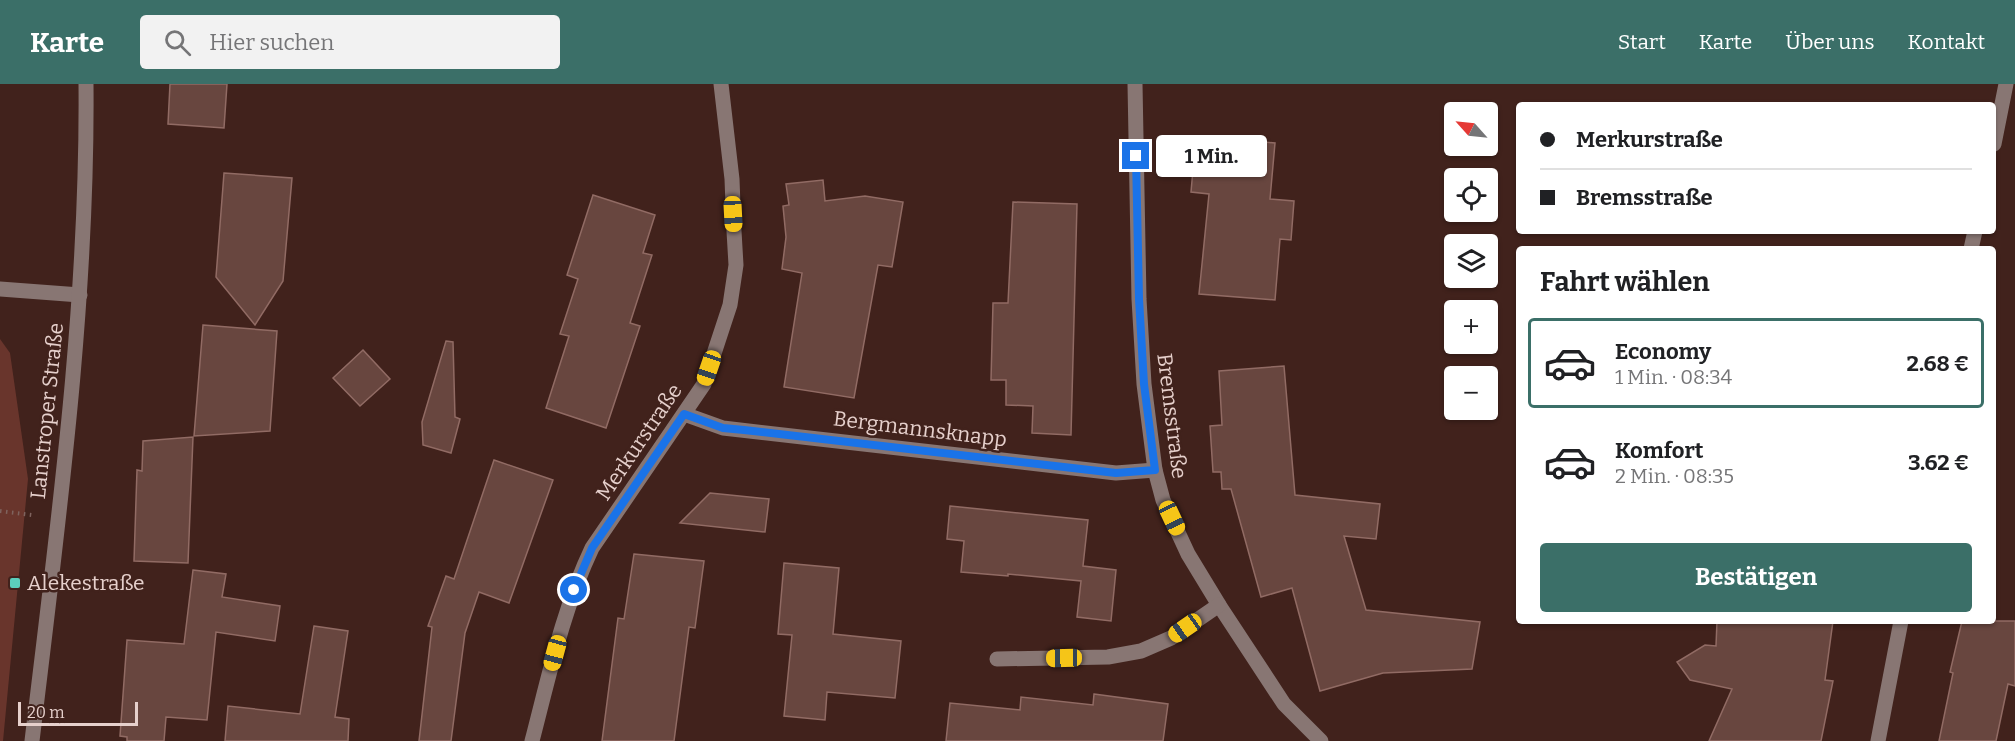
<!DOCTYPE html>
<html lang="de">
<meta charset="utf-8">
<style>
:root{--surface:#fff;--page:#f2f2f2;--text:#202124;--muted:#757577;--line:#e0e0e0;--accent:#3b6f68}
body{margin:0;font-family:Bitter,serif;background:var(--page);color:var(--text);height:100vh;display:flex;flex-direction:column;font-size:22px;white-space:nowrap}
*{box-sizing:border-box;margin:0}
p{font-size:20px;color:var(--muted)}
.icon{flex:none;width:33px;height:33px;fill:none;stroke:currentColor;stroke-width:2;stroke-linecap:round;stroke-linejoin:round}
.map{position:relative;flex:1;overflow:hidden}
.panel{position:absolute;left:1516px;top:162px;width:480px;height:378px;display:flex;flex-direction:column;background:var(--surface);border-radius:6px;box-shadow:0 2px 4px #0004}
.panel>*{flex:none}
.guide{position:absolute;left:1516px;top:18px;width:480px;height:132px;border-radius:6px;box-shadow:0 2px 4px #0004;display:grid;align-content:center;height:132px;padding:0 24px;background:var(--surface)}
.needle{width:39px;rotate:297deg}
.tools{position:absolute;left:1444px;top:18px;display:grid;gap:12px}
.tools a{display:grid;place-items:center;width:54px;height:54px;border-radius:6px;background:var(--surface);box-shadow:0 2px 4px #0004;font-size:30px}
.scale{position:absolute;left:18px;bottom:15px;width:120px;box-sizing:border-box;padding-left:6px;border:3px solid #e6d0cc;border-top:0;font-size:16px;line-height:21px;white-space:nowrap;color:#e6d0cc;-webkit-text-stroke:4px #41221c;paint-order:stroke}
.end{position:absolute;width:27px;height:27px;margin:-14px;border:8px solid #1a73e8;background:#fff;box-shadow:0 0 0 3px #fff}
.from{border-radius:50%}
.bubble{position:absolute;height:42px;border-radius:6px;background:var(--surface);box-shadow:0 2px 4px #0004;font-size:20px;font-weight:700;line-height:42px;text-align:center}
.car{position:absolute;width:18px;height:36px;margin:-18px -9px;border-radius:8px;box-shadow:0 0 4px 2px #0007;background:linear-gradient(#f5c518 24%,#345 0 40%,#f5c518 0 76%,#345 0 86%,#f5c518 0)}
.guide b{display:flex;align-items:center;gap:21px;height:57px;font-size:22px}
.guide b+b{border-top:2px solid var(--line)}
.guide i{width:15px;height:15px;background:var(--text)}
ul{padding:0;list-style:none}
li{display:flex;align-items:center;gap:18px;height:90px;margin:0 12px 9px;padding:0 12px;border:3px solid transparent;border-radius:6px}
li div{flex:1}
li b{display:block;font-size:22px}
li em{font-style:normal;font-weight:700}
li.selected{border-color:var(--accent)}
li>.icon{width:54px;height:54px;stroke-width:1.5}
h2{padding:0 24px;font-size:27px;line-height:72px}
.button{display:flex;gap:12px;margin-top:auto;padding:12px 24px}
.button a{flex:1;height:69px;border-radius:6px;background:var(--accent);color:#fff;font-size:24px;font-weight:700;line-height:69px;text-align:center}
header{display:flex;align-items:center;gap:36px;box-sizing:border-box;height:84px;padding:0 30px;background:var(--accent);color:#fff}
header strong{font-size:28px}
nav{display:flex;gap:33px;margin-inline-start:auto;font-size:21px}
.search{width:420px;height:54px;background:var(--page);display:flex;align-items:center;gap:15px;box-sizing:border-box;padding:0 21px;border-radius:6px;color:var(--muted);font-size:22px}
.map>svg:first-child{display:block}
</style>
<header>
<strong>Karte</strong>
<div class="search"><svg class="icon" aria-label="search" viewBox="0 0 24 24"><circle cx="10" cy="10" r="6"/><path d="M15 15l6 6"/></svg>Hier suchen</div>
<nav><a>Start</a><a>Karte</a><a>Über uns</a><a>Kontakt</a></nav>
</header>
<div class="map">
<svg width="2015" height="657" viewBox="0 0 2015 657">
<rect width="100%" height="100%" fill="#41221c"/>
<path fill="#69352c" d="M0,255L10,269L28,395L3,657H0Z"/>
<g fill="#68463f" stroke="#916b64" stroke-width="1.5">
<path d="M170,0H227L224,44L168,40Z"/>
<path d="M1196,52L1275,59L1270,115L1294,117L1291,156L1280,155L1275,216L1199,210L1209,110L1191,108Z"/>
<path d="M224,89L292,94L283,197L255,241L216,193Z"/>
<path d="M823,96L825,117L865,112L903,118L892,183L878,181L854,314L784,303L802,189L782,185L786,153L783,122L789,121L786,100Z"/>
<path d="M593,111L655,131L643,169L652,171L630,239L640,242L606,344L546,324L569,252L560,250L578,195L567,191Z"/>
<path d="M1013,118L1077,120L1071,351L1032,349L1033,322L1006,321V296H991L993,219H1008Z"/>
<path d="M203,241L277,247L270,347L194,352Z"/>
<path d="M446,257L453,258L455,333L460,335L451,369L423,361L422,338Z"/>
<path d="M363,266L390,295L360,322L333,294Z"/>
<path d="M1284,282L1295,411L1380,420L1376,455L1344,452L1366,526L1480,538L1472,585L1383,589L1320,607L1292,504L1261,513L1231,405H1222L1221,388H1213L1210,342L1222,341L1219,287Z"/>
<path d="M193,353L188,479L134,477L137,386L142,387L143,357Z"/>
<path d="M494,376L553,396L509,519L479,508L465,549L451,657H419L432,543L428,542L446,492L454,495Z"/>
<path d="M710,409L769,415L765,448L680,439Z"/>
<path d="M950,422L1088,436L1083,482L1116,486L1111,537L1077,533L1081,497L1008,490V492L961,488L964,457L947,455Z"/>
<path d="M634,470L704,477L695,544L689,543L674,657H602L618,534L624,535Z"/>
<path d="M784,479L839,484L833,550L901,557L895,614L827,608L825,636L784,632L792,551L778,550Z"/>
<path d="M193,486L226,490L222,513L280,522L275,557L216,548L207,636L166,633L164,657H127V653L120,652L127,556L184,560Z"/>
<path d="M1717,537H1833L1825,596L1833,597L1821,657H1709L1732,605L1690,596L1677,578L1705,561L1716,562Z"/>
<path d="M1962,537H2015V602L2008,600L1996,657H1939L1953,589L1950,588Z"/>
<path d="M314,542L348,547L335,633L349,635L348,657H225L228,622L300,630Z"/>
<path d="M1094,610L1168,620L1163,657H946L950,619L1020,626L1021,613L1093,621Z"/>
</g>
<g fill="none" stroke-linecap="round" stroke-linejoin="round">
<path stroke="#7f635e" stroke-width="4" stroke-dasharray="1.5 4.5" stroke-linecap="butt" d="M0,427L32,431"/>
<g stroke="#887673" stroke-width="15">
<path d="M1135,0L1139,215L1144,300L1155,386L1163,416L1188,470L1219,521L1284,620L1321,657"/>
<path d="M1994,60L2006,0"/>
<path d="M1971,165L1975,147"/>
<path d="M0,205L80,211"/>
<path d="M684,330L723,344L1116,389L1155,386"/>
<path d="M997,575L1108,573L1141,567L1171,554L1219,521"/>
<path d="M32,657C58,439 88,220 86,0"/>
<path d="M532,657C549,592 563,525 592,464L704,300L730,221L736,181L734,147L732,95L721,0"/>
<path d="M1878,657L1901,537"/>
</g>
</g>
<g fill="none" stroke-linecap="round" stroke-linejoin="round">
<path stroke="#1a73e8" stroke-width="8" d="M574,506L592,464L684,330L723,344L744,346L1116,389L1155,386L1144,300L1139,215L1136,72"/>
</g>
<rect fill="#5bcebb" stroke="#41221c" stroke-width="2" x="9" y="493" width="12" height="12" rx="3"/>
<g text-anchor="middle" stroke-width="5" stroke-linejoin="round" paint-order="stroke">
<g font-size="21" fill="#e6d0cc" stroke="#41221c">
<text transform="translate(47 327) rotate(-84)" y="7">Lanstroper Straße</text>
<text transform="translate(1172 332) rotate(83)" y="7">Bremsstraße</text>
<text transform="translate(920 345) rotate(7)" y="7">Bergmannsknapp</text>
<text transform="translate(639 358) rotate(-56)" y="7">Merkurstraße</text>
</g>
<g font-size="21" fill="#e6d0cc" stroke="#41221c" text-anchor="start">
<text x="27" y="506">Alekestraße</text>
</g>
</g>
</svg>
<div class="tools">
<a><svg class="needle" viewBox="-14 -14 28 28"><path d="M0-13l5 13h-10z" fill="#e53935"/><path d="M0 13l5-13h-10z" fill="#757577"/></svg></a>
<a><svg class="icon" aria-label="locate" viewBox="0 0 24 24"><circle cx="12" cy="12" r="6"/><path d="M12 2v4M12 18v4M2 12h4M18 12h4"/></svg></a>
<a><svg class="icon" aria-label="layers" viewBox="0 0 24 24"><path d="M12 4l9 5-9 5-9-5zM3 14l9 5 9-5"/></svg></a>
<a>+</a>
<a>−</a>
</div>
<div class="scale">20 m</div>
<i class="end from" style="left:574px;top:506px"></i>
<i class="end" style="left:1136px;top:72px"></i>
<div class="bubble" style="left:1156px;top:51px;width:111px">1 Min.</div>
<i class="car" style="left:733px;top:130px;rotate:177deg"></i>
<i class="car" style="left:709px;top:284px;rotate:199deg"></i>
<i class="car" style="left:1172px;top:434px;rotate:155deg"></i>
<i class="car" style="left:1185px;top:544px;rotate:235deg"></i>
<i class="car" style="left:555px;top:569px;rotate:195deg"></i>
<i class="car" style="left:1064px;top:574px;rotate:269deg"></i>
<div class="guide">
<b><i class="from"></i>Merkurstraße</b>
<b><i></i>Bremsstraße</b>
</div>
<section class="panel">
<h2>Fahrt wählen</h2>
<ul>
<li class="selected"><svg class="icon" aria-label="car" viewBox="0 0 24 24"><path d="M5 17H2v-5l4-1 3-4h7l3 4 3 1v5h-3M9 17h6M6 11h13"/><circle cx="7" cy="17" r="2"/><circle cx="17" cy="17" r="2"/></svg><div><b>Economy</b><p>1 Min. · 08:34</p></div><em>2.68 €</em></li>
<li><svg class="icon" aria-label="car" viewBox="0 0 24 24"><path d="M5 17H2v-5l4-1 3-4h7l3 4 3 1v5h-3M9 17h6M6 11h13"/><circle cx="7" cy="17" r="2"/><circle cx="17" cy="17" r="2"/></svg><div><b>Komfort</b><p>2 Min. · 08:35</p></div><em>3.62 €</em></li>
</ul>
<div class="button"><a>Bestätigen</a></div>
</section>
</div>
